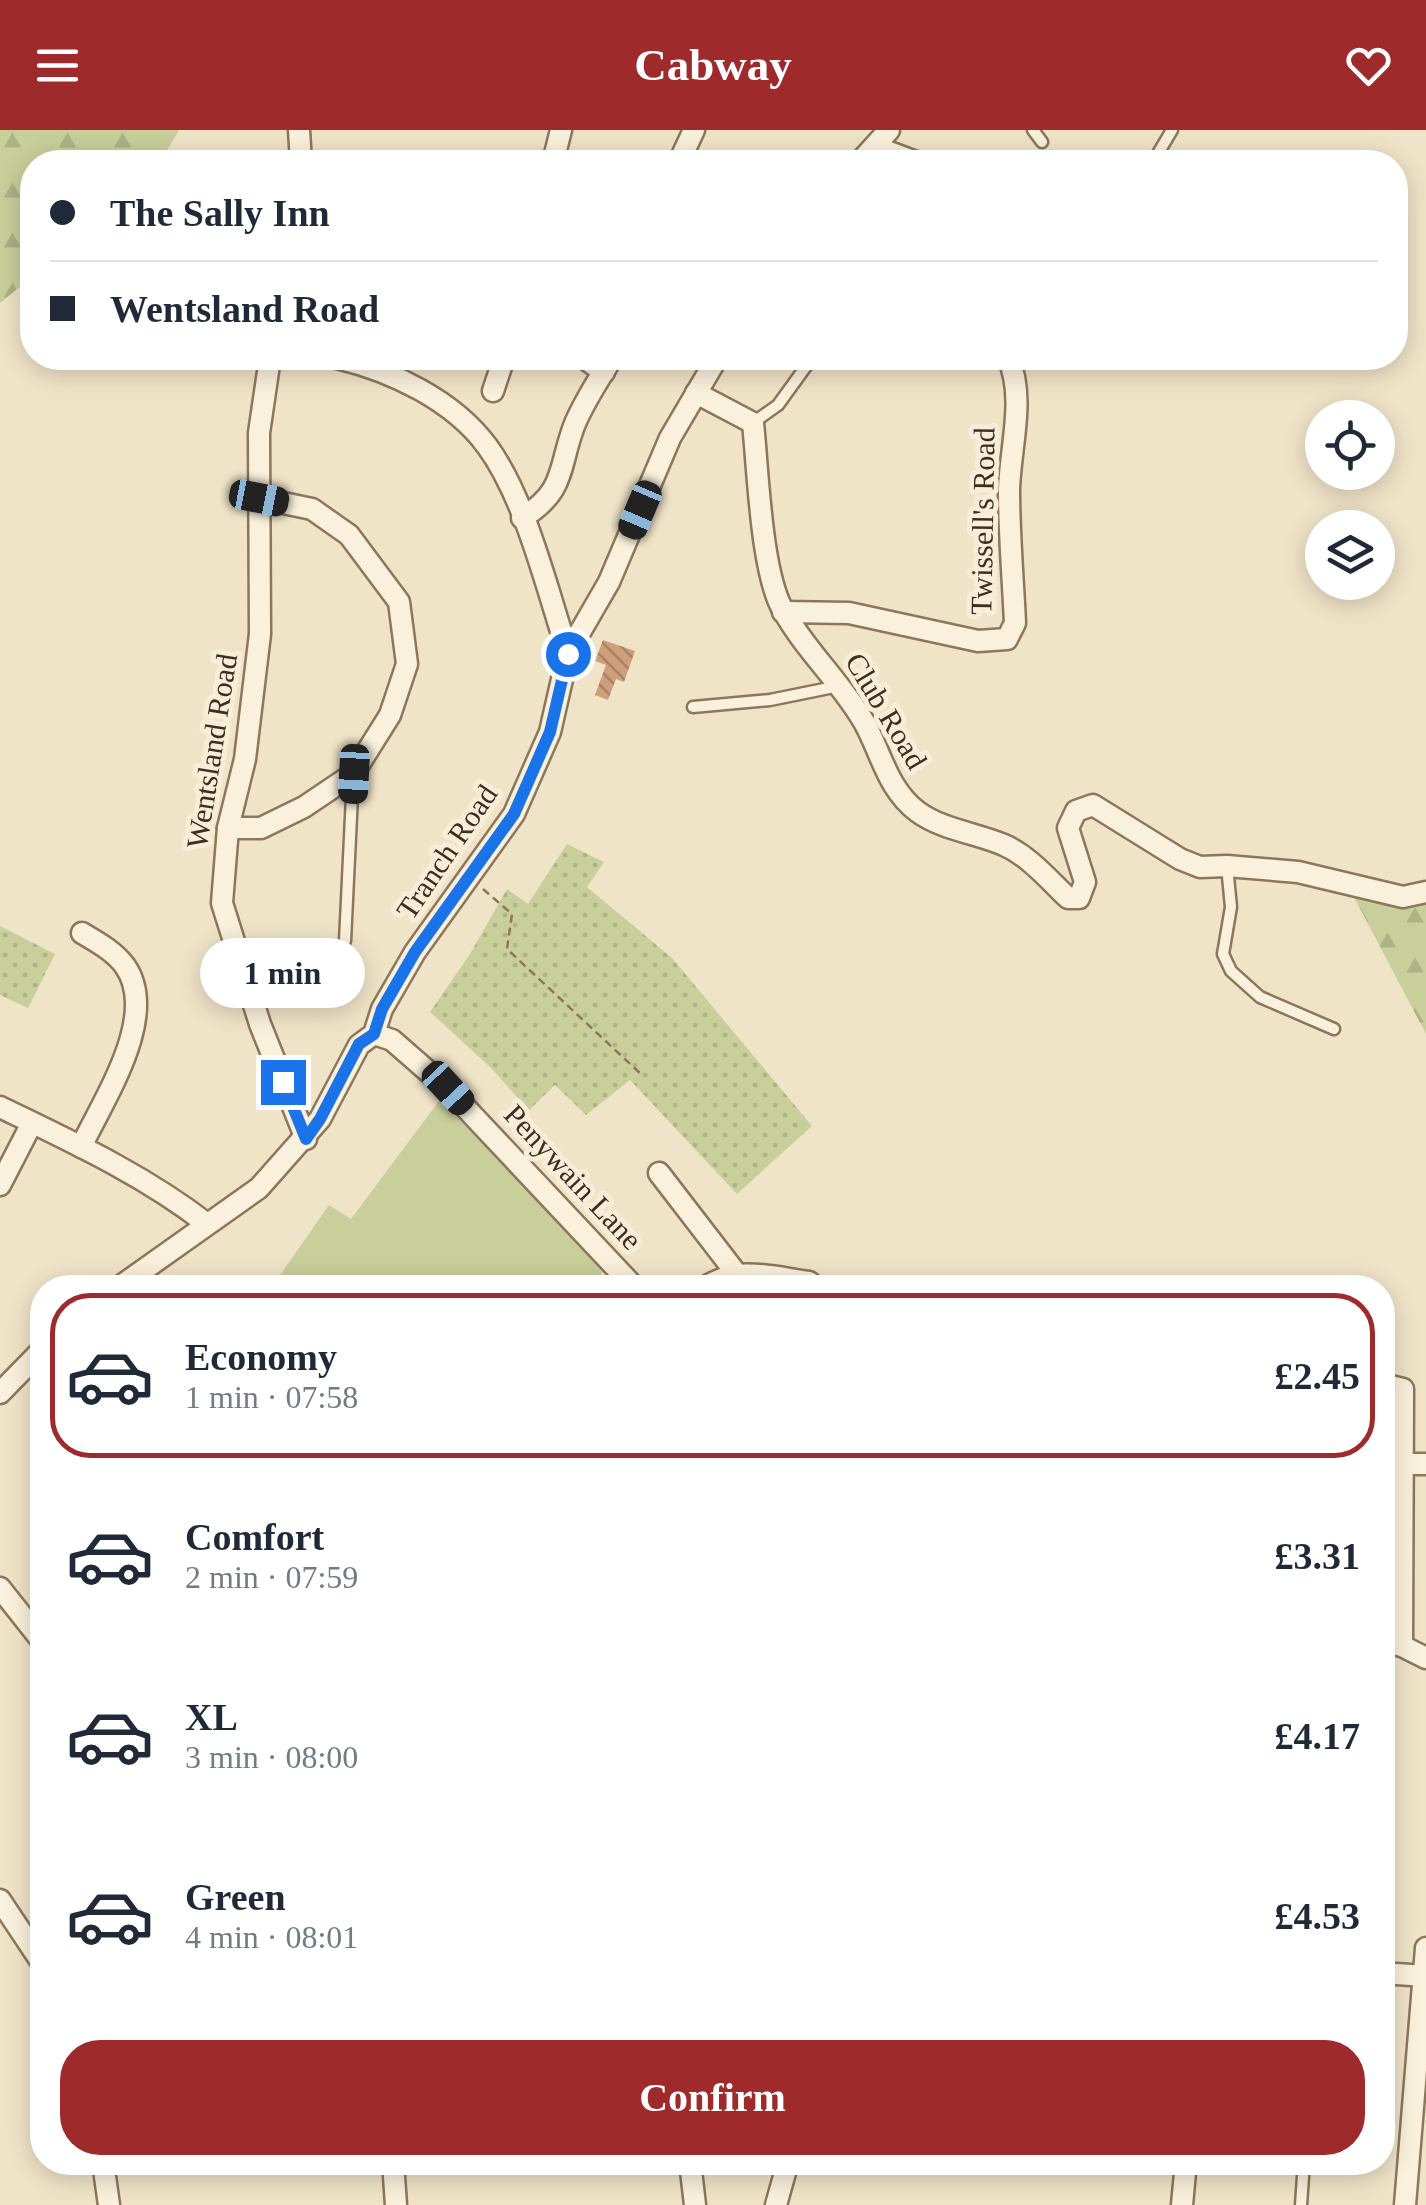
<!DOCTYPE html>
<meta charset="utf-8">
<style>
:root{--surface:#fff;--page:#f6f6f7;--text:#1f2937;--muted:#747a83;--line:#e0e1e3;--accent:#9e2a2b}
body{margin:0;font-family:"Times New Roman",serif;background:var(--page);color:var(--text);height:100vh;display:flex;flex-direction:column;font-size:38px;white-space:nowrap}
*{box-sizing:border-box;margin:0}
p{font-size:32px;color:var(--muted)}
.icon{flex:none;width:55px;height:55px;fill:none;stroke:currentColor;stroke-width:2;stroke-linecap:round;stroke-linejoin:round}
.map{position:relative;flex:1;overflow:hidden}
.details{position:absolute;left:30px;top:1145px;width:1365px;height:900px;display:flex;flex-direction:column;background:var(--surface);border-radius:40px;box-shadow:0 5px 25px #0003}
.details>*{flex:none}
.guide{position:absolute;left:20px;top:20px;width:1388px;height:220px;border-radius:40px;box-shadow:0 5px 25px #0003;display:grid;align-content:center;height:220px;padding:0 30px;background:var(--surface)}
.buttons{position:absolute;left:1305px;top:270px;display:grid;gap:20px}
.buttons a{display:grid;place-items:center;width:90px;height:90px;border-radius:50%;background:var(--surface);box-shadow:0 5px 25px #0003;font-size:50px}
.end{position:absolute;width:45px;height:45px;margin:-22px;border:12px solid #1a73e8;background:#fff;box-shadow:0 0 0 5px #fff}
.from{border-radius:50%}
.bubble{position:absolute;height:70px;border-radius:35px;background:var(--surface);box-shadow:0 5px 25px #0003;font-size:32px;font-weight:700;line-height:70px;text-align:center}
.car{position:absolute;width:30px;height:60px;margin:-30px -15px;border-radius:12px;box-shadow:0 0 8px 2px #0007;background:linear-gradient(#222 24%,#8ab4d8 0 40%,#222 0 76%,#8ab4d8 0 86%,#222 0)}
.guide b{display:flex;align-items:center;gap:35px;height:95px;font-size:38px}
.guide b+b{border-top:2px solid var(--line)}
.guide i{width:25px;height:25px;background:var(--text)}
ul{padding:18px 0 0;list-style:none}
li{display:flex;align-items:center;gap:30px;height:165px;margin:0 20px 15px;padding:0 10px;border:5px solid transparent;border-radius:40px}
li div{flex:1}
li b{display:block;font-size:38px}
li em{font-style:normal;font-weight:700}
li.on{border-color:var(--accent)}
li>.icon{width:90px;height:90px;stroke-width:1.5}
.cta{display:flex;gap:20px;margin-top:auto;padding:20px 30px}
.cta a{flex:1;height:115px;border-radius:40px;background:var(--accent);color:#fff;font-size:40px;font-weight:700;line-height:115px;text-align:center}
header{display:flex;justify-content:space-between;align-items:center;height:130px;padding:0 30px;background:var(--accent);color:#fff;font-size:45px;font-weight:700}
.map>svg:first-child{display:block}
</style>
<header><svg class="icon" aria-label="menu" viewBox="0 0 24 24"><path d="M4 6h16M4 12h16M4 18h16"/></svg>Cabway<svg class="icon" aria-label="heart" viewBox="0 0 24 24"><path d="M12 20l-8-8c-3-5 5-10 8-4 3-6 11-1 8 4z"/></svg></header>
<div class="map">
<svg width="1426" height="2075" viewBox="0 0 1426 2075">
<defs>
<pattern id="forest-firs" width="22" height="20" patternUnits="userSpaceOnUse" patternTransform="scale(2.5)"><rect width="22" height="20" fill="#c9cf9b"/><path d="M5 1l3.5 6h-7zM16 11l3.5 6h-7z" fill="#aeb285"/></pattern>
<pattern id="garden-dots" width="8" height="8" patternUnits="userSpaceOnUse" patternTransform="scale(2.5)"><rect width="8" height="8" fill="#c9cf9b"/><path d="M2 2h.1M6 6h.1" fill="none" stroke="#aeb285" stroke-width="1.8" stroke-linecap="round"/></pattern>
<pattern id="building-back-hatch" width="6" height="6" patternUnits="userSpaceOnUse" patternTransform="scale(2.5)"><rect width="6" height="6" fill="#cf9f7d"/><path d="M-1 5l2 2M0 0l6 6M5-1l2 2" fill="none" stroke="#a98266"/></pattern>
</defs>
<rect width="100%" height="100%" fill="#f0e4c8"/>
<g fill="#c9cf9b">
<path d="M439,971L521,1048L602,1142L596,1158H271L329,1075L351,1089Z"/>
<path d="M1382,1361L1394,1370L1392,1423L1383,1421Z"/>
</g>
<g fill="url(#forest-firs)">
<path d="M0,0H179L160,32H32V147L0,173Z"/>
<path d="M1347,754L1426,762V904Z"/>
</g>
<g fill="url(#garden-dots)">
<path d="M567,714L604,732L587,757L672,828L812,996L737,1064L630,950L586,985L555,955L529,980L489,936L430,882L470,824L507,759L528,774Z"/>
<path d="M0,796L55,824L28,878L0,865Z"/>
</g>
<path fill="url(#building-back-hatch)" d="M603,510L635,521L624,552L616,549L608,570L595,565L606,535L595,531Z"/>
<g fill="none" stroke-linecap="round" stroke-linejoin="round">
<g stroke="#8d765c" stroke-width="15">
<g id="service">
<path d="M1033,0L1042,12"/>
<path d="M1153,32L1172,0"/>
<path d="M754,292L778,275L812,228"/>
<path d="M693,577L770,570L839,556"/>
<path d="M1227,736L1231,777L1223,824L1231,841L1260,867L1334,899"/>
<path d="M345,811L353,645"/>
<path d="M1301,2075L1304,2032"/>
</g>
</g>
<g stroke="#8d765c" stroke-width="25">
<g id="minor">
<path d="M299,0L301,32"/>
<path d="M876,17L916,32"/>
<path d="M553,32L561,0"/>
<path d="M679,32L694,0"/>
<path d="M860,32L889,0"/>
<path d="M270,228L259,303L260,504L245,629L228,698L222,773L260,894L306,1009"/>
<path d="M337,228C392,241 453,270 487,316C526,369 547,460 568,523"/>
<path d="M584,228L604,242"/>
<path d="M493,261L504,228"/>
<path d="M696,263L753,293C758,340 761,442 783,480C805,520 841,552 864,592C881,622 887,659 918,682C943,700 976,703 1004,715C1029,726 1049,750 1068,768H1079L1085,752L1068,698L1076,681L1093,675L1180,729L1200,737L1227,736L1298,742L1403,767L1426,762"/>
<path d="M522,388C566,361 558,339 574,296C583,273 599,249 612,228"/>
<path d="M783,482L849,483L978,511L1007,509L1015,493C1013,449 1009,404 1009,360C1010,318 1026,267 1008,228"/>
<path d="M228,698H261L304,677L353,644L390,585L407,534L399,472L349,405L312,379L259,368"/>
<path d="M374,904L392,910L447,958L635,1158"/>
<path d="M0,977C72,1012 144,1045 207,1094"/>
<path d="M81,1017C103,970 160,886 125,836C114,821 97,812 82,803"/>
<path d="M659,1043L736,1143"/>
<path d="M0,1055L32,993"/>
<path d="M118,1158L259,1058L320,989L359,915L374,904L382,879L415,822L514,684L550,602L568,523L609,452L670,308L717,228"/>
<path d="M704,1158C738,1135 771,1147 809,1152L817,1158"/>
<path d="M1382,1254L1403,1259L1402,1516"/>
<path d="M0,1263L42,1220"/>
<path d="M1402,1334H1426"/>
<path d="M0,1458L42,1511"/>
<path d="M1382,1512L1402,1516L1426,1528"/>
<path d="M0,1770L42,1833"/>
<path d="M1382,1843L1426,1846"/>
<path d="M103,2032L109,2075"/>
<path d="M393,2032L396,2075"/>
<path d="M690,2032L695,2075"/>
<path d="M776,2075L788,2032"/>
<path d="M1182,2075L1186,2032"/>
<path d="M1405,2075L1426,1818"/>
</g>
</g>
<path stroke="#8d765c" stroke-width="2.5" stroke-dasharray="8 5" stroke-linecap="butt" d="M483,759L512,784L507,819L642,945"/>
<use href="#service" stroke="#faf1dc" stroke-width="10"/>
<use href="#minor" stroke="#faf1dc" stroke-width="20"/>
</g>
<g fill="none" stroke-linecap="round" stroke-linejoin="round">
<path stroke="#1a73e8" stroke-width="12" d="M283,952L306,1009L320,989L359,914L374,904L382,879L415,822L514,684L550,602L568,524"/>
</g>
<g text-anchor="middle" stroke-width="10" stroke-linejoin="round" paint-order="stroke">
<g font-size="30" fill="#3d2e20" stroke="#f7eed8">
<text transform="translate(983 391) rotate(-89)" y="10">Twissell's Road</text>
<text transform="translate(886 581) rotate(59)" y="10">Club Road</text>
<text transform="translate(212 621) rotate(-81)" y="10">Wentsland Road</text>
<text transform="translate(447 722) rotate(-56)" y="10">Tranch Road</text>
<text transform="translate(573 1047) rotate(47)" y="10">Penywain Lane</text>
</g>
</g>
</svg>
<div class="buttons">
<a><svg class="icon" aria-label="locate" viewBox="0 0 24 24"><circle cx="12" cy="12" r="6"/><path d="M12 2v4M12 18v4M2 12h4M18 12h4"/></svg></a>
<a><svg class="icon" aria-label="layers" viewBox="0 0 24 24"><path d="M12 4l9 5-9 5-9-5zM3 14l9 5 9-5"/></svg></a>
</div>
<i class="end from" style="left:568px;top:524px"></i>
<i class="end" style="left:283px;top:952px"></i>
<div class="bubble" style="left:200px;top:808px;width:165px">1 min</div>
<i class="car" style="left:259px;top:368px;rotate:101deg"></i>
<i class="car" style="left:640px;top:380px;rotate:203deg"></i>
<i class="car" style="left:354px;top:644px;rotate:183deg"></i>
<i class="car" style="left:448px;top:958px;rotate:137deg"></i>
<div class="guide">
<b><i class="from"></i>The Sally Inn</b>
<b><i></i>Wentsland Road</b>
</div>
<section class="details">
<ul>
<li class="on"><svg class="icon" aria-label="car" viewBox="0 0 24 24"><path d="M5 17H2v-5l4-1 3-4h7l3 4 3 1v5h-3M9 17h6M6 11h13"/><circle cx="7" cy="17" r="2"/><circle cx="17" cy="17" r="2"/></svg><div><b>Economy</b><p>1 min · 07:58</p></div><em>£2.45</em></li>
<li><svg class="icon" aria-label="car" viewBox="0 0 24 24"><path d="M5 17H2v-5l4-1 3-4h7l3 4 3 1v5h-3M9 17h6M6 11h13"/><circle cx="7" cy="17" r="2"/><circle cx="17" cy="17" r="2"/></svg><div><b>Comfort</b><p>2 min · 07:59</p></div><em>£3.31</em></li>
<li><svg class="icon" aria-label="car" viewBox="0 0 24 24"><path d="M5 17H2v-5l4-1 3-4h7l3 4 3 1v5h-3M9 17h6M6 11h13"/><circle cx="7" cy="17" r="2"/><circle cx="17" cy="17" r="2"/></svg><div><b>XL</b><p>3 min · 08:00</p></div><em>£4.17</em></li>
<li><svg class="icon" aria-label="car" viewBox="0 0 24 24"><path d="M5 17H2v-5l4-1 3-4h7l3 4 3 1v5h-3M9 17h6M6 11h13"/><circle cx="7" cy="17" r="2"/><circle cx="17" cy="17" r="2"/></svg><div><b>Green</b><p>4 min · 08:01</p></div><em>£4.53</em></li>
</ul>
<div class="cta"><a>Confirm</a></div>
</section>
</div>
